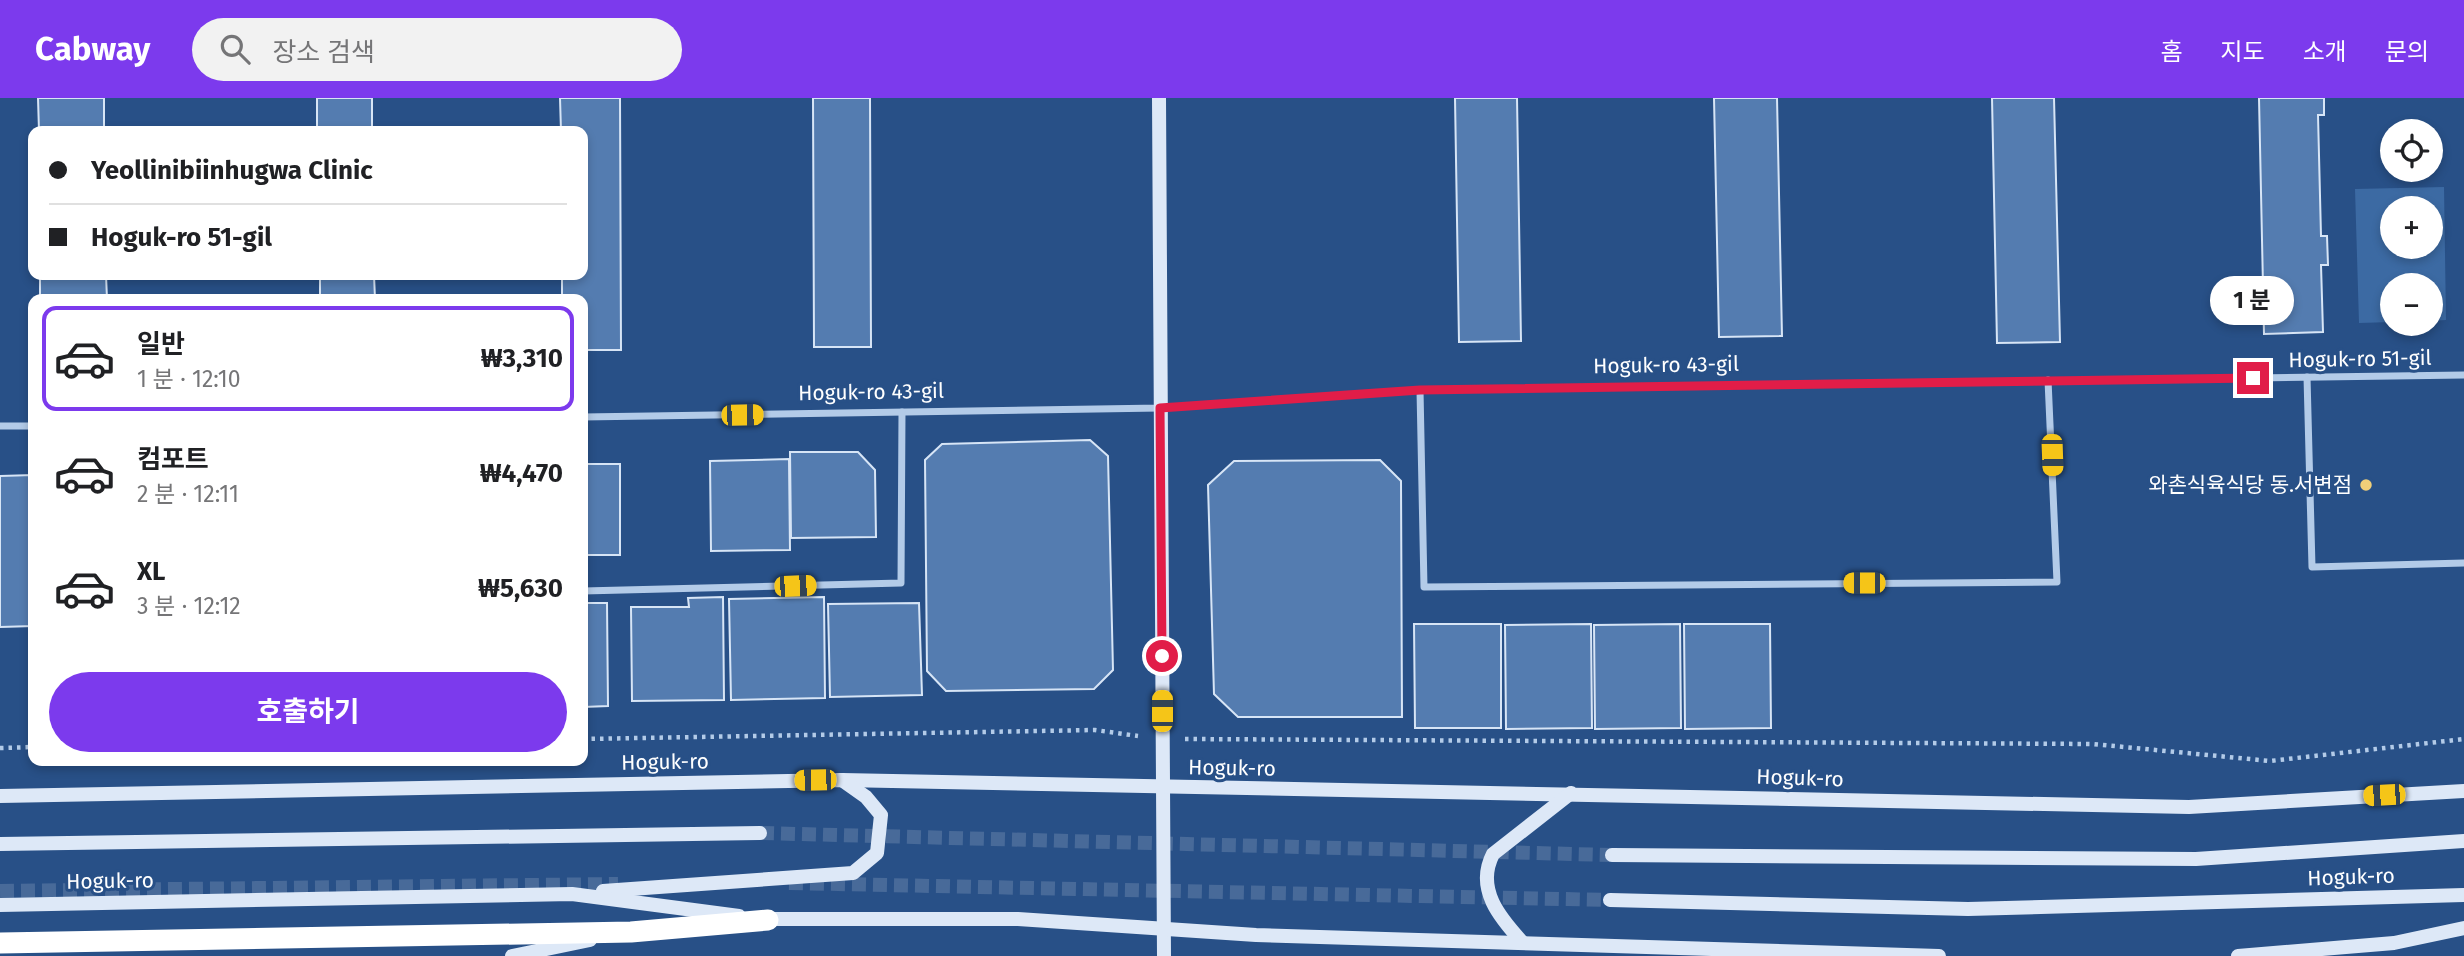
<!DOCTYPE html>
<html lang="ko">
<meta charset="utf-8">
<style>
:root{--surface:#fff;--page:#f2f2f2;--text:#202124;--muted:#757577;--line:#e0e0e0;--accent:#7c3aed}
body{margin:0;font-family:"Fira Sans","Noto Sans KR",sans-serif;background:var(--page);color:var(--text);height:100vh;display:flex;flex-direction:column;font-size:26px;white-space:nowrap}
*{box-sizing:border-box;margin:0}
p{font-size:23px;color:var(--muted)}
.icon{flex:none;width:38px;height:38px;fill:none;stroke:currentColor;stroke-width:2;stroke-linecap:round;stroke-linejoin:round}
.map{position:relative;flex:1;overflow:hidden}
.sheet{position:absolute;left:28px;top:196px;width:560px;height:472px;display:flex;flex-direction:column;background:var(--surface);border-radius:14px;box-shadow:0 4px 10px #0003}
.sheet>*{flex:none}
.hud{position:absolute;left:28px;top:28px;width:560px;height:154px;border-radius:14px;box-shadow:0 4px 10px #0003;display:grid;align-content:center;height:154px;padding:0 21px;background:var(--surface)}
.fabs{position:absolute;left:2380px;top:21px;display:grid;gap:14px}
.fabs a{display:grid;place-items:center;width:63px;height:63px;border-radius:50%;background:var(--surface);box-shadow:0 4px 10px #0003;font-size:35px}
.end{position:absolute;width:32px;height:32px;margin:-16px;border:9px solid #e11d48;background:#fff;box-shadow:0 0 0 4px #fff}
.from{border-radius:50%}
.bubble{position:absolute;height:49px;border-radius:24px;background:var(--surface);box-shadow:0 4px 10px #0003;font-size:23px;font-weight:700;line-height:49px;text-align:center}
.car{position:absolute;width:21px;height:42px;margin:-21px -10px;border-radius:9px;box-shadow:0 0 5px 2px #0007;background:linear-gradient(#f5c518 24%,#345 0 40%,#f5c518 0 76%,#345 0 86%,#f5c518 0)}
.hud b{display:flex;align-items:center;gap:24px;height:66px;font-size:26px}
.hud b+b{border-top:2px solid var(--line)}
.hud i{width:18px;height:18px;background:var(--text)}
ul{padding:12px 0 0;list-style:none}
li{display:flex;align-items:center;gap:21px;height:105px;margin:0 14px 10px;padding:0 7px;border:4px solid transparent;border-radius:14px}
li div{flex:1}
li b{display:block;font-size:26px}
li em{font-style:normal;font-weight:700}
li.current{border-color:var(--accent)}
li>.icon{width:63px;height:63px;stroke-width:1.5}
.cta{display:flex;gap:14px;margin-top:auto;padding:14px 21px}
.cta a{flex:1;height:80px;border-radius:42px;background:var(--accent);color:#fff;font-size:28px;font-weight:700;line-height:80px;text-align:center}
header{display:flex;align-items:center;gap:42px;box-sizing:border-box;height:98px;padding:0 35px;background:var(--accent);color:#fff}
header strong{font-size:33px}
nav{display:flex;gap:38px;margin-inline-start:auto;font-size:24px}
.search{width:490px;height:63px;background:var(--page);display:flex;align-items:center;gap:18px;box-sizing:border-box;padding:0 24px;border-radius:38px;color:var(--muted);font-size:26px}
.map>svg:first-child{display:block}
</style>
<header>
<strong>Cabway</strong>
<div class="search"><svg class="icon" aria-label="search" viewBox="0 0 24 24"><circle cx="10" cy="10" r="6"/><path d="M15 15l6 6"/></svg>장소 검색</div>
<nav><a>홈</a><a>지도</a><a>소개</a><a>문의</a></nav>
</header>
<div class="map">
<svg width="2464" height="858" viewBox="0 0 2464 858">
<rect width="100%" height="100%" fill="#285087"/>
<path fill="#3c6aa3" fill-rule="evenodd" d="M2444,89L2446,222L2431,223V187H2392V224L2359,225L2355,91ZM2392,110H2431V149H2392Z"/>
<g fill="#547cb0" stroke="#d7e5f6" stroke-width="2">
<path d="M38,0H104V33H39Z"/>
<rect x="317" y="0" width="55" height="33"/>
<path d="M560,0H620L621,252H583V201H562V177H583V33H561Z"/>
<path d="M813,0H870L871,249H814Z"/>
<path d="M1455,0H1517L1521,243L1459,244Z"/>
<path d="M1714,0H1777L1782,238L1719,239Z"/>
<path d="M1992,0H2054L2060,244L1997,245Z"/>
<path d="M2259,0H2324V17H2318L2321,138H2327L2328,167H2321L2323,234L2264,236Z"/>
<path d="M40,177H106L107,201H40Z"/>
<path d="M320,177H374L375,201H320Z"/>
<path d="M1090,342L1108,358L1113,572L1094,591L946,593L927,573L925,362L942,346Z"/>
<path d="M790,354H858L875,372L876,439L791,440Z"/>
<path d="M789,361L790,452L711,453L710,363Z"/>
<path d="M1380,362L1401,383L1402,619H1238L1214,596L1208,387L1234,363Z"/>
<rect x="583" y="366" width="37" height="91"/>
<path d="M33,377V528L0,529V378Z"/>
<path d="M723,499L724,602L632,603L631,509H689L688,500Z"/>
<path d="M824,499L825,600L731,602L729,501Z"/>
<path d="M583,505H607L608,608L583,609Z"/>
<path d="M919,505L922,597L830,599L828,506Z"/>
<path d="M1414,526H1501V630H1415Z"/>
<path d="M1591,526L1592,630L1506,631L1505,527Z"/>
<path d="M1680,526L1681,630L1595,631L1594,527Z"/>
<path d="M1684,526H1770L1771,630L1685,631Z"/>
</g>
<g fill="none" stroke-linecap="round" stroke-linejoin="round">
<g stroke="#486a99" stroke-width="14" stroke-dasharray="14 7" stroke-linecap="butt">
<path d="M760,735L1612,757"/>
<path d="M789,785L1610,802"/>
<path d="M0,793L618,786"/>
</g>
<g stroke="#b3cbe8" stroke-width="4.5" stroke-dasharray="3.5 5" stroke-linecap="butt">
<path d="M583,641L1095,632L1138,638"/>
<path d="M1185,641L2093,646L2270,663L2464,641"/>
<path d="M0,650L33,649"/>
</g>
<g stroke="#b3cbe8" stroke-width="7">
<path d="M2307,279L2312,469L2464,465"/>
<path d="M1420,292L1424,489L2057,484L2048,282"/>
<path d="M583,319L1160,310L1420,292L2464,277"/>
<path d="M0,328H33"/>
<path d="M583,493L901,485L902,314"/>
</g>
<g stroke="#dde8f7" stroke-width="14">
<path d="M1159,0L1164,858"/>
<path d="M0,698L842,682L2189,709L2464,693"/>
<path d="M0,746L760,735"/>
<path d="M1612,757L2196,761L2464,743"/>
<path d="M603,793L853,775L877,755L881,717L866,699L842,682"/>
<path d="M1610,802L1968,811L2464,797"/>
<path d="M0,807L572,796L739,818"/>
<path d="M759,821H1018L1256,837L1939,858"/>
<path d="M1523,845C1500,820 1475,791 1493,756L1571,695"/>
<path d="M512,858L590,842"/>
<path d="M2238,858L2394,845L2464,830"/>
</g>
<path stroke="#fff" stroke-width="21" d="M0,845L631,834L768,822"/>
</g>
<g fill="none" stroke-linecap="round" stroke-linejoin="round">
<path stroke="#e11d48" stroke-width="9" d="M1162,558L1160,310L1420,292L2253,280"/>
</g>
<circle fill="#f0cf79" stroke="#285087" stroke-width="2.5" cx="2366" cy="387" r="7"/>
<g text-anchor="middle" stroke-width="6" stroke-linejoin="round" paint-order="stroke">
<g font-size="21" fill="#fff" stroke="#285087">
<text transform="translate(2360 261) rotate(-1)" y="7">Hoguk-ro 51-gil</text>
<text transform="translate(1666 267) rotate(-1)" y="7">Hoguk-ro 43-gil</text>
<text transform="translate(871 294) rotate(-1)" y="7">Hoguk-ro 43-gil</text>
<text transform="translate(665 664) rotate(-1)" y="7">Hoguk-ro</text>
<text transform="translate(1232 670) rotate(1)" y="7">Hoguk-ro</text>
<text transform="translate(1800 680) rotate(2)" y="7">Hoguk-ro</text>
<text transform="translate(2351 779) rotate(-2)" y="7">Hoguk-ro</text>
<text transform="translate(110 783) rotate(-1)" y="7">Hoguk-ro</text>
</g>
<g font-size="21" fill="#fff" stroke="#285087" text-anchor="end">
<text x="2352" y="394">와촌식육식당 동.서변점</text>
</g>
</g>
</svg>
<div class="fabs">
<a><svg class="icon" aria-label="locate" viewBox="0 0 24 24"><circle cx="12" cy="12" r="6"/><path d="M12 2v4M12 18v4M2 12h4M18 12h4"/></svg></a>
<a>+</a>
<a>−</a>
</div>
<i class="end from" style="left:1162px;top:558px"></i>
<i class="end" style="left:2253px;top:280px"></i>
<div class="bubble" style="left:2210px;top:178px;width:84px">1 분</div>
<i class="car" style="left:742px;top:317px;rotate:89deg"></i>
<i class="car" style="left:2052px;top:357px;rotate:178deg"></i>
<i class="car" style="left:1864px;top:485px;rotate:270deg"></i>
<i class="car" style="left:795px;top:488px;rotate:88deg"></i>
<i class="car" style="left:1162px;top:613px;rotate:0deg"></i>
<i class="car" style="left:815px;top:682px;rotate:269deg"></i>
<i class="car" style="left:2384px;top:697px;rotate:267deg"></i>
<div class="hud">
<b><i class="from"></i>Yeollinibiinhugwa Clinic</b>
<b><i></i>Hoguk-ro 51-gil</b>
</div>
<section class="sheet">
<ul>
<li class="current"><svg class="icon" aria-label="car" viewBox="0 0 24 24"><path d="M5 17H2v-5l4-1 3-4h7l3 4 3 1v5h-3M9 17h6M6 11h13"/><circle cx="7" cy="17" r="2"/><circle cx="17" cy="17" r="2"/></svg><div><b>일반</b><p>1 분 · 12:10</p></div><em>₩3,310</em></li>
<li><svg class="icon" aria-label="car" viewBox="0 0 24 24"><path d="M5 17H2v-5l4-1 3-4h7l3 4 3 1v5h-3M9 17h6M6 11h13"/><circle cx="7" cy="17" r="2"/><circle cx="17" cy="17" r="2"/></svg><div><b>컴포트</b><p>2 분 · 12:11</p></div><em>₩4,470</em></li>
<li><svg class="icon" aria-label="car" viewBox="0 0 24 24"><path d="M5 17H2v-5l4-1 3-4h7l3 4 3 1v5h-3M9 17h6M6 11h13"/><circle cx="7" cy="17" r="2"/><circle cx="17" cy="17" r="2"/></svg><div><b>XL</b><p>3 분 · 12:12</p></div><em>₩5,630</em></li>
</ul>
<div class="cta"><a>호출하기</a></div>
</section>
</div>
